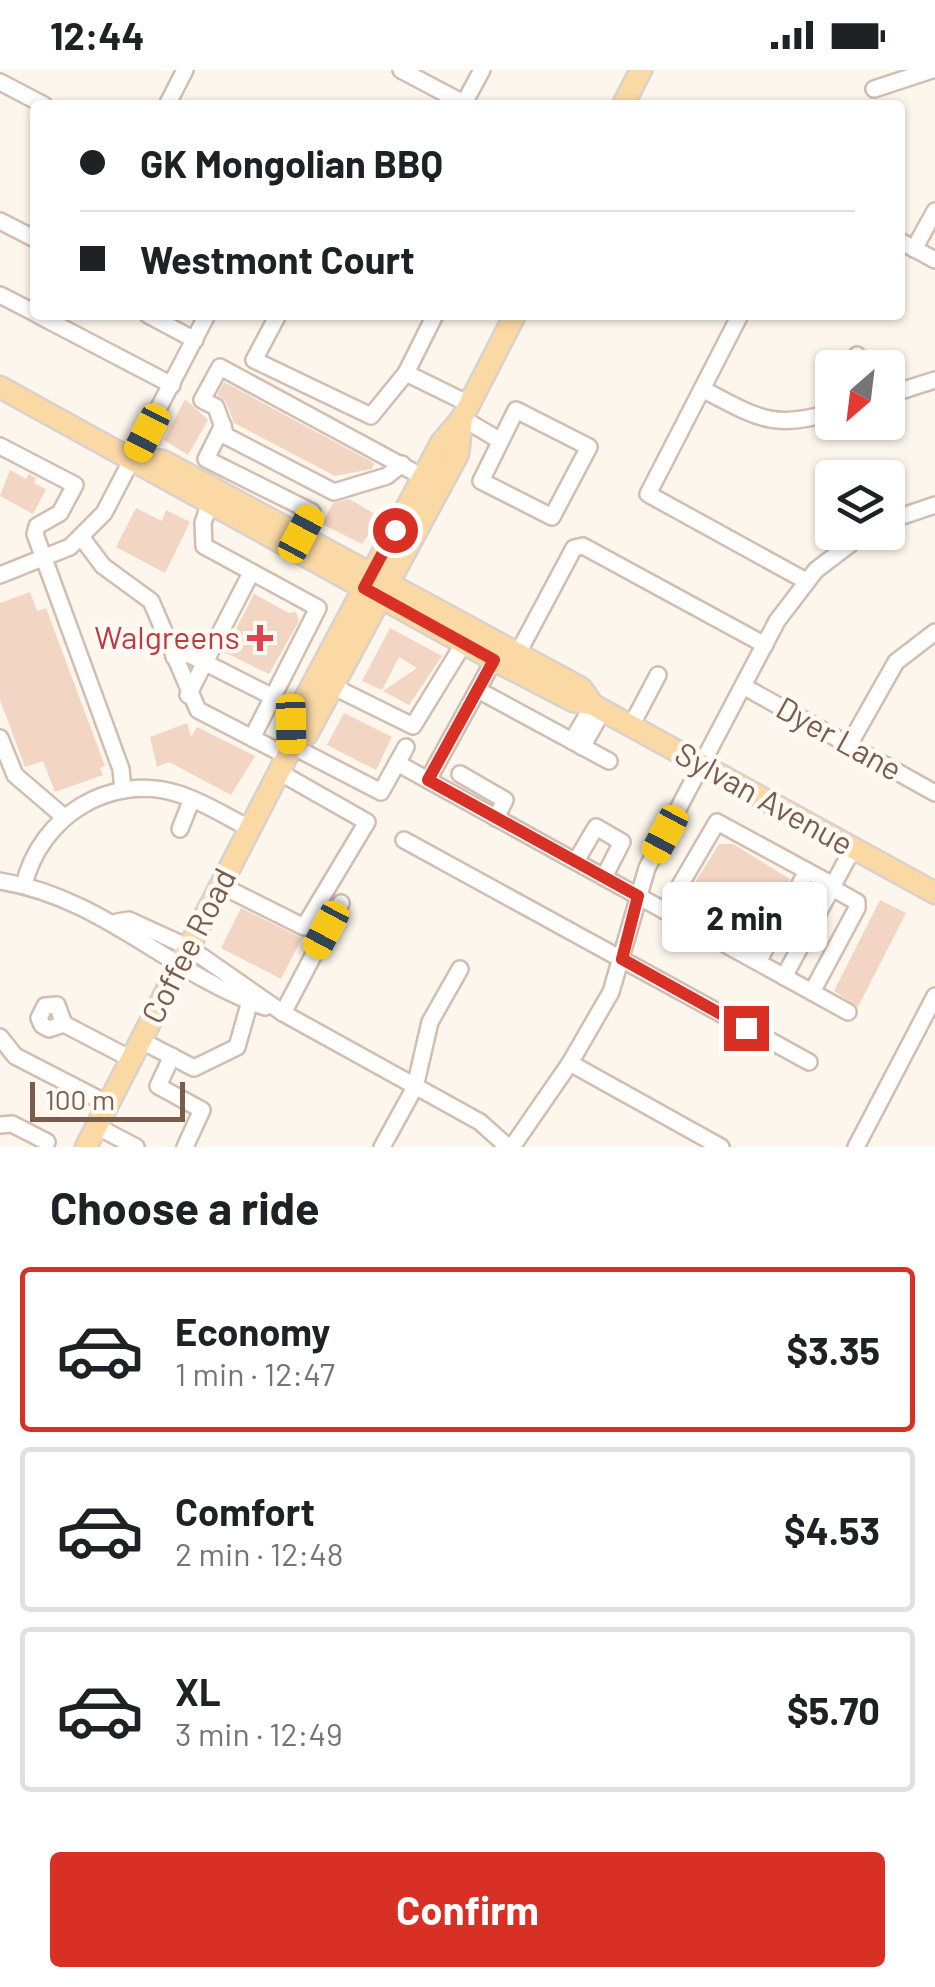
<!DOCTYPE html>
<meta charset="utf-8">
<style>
:root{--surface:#fff;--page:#f6f6f6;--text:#202124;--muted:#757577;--line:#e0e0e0;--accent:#d93025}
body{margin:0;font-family:Barlow,sans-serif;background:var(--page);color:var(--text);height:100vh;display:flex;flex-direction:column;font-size:38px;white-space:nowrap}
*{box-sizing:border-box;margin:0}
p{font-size:32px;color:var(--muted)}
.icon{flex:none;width:55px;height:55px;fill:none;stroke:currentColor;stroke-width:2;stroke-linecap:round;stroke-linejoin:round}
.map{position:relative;height:1077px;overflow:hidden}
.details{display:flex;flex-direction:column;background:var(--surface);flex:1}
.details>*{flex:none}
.guide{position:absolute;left:30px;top:30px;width:875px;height:220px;border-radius:10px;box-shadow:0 2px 8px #0004;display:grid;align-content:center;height:220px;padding:0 50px;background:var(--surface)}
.needle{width:65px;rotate:208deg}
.buttons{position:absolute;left:815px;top:280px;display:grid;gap:20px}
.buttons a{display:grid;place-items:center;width:90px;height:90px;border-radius:10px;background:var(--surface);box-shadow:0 2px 8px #0004;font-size:50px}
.scale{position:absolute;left:30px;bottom:25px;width:155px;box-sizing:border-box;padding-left:10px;border:5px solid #7a5c4d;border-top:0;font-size:28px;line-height:35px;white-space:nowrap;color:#7a5c4d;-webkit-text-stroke:8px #fffaf3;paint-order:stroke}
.end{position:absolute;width:45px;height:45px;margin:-22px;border:12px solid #d93025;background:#fff;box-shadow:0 0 0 5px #fff}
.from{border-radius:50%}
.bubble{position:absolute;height:70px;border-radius:10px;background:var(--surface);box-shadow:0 2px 8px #0004;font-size:32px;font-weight:700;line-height:70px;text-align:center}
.car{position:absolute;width:30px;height:60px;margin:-30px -15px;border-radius:12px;box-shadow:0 0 8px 2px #0007;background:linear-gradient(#f5c518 24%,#345 0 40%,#f5c518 0 76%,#345 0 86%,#f5c518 0)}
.guide b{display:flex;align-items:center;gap:35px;height:95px;font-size:38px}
.guide b+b{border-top:2px solid var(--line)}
.guide i{width:25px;height:25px;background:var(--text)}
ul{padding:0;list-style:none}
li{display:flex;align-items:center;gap:30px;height:165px;margin:0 20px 15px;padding:0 30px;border:5px solid var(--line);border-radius:10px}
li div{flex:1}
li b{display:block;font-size:38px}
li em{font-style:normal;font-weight:700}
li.on{border-color:var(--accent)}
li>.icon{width:90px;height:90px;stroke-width:1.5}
h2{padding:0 50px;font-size:45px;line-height:120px}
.action{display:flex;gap:20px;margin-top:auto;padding:20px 50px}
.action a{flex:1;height:115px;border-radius:10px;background:var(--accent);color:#fff;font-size:40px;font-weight:700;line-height:115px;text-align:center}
.status{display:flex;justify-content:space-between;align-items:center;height:70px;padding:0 50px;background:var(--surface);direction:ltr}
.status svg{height:28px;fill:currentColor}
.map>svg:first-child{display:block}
</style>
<div class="status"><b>12:44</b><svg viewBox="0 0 49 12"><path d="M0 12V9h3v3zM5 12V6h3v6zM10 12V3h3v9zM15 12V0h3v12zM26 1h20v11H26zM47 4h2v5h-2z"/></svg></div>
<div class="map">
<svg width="935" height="1077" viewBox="0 0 935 1077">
<rect width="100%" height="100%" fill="#fdf6ec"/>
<g fill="#f3d5c3">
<path d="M224,312L374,393L372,399L335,406L234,353L226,332L217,325Z"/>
<path d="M185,329L208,350L188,385L164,370Z"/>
<path d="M10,400L26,409L29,404L36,408L34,413L46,419L33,444L0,426Z"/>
<path d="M349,429L380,447L362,474L322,454L333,433Z"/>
<path d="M136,438L162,451L166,440L190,452L165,503L116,477Z"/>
<path d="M30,522L37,541L46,538L105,696L100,698L103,705L55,722L43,691L25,697L0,630V533Z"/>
<path d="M254,524L289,543L296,542L299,551L269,604L224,582Z"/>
<path d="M390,558L442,586L409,635L383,621L417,598L399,587L382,620L362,611Z"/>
<path d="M344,643L392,667L376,700L327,675Z"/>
<path d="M187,653L191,667L197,657L255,686L231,725L169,692L157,697L150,667Z"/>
<path d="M719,774H733L790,809L756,873L700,840L705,831L689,822Z"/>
<path d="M880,830L906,843L858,937L834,921Z"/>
<path d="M241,838L302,868L281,909L221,878Z"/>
</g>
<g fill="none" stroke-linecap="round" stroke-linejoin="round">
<g stroke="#d1beb0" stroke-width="20">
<g id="minor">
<path d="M401,0L467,35"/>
<path d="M0,12L44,35"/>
<path d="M874,19L932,0"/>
<path d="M167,35L185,0"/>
<path d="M463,35L482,0"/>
<path d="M0,151L35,169"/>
<path d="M900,171L935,190"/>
<path d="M914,179L935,141"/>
<path d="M0,225L35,243"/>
<path d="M38,245L172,315"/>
<path d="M148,245L195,270"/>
<path d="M278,245L254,290L371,346L406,303"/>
<path d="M435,245L406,303L469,334"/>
<path d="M740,245L648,424L806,511"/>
<path d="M857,285L860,298"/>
<path d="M702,319C755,346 772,361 832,342"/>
<path d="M888,325L935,310"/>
<path d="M516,340L589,377L552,447L481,411Z"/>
<path d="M462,348L499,370"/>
<path d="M223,355L206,389L312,442"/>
<path d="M0,376L75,415L60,443L37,456L35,464L121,699L123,720"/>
<path d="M402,394L387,406L334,422L226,366L216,337L202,330L220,297L423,407"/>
<path d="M209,435L203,453L204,476L318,538L252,668"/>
<path d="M888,451L935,435"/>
<path d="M82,468L103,496L151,531L198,640L287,686"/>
<path d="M0,505L70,477L104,443L207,245"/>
<path d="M518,583L574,478L583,476L765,575"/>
<path d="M174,587L188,584L273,627"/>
<path d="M332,616L413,656L464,573"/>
<path d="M743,616L935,723"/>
<path d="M478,620L609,691"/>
<path d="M188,625L251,503"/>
<path d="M631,656L658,605"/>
<path d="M0,668L15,705L64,747"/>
<path d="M572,671L593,635"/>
<path d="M849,675L896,592L935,562"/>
<path d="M292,676L381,722L406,677"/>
<path d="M582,677L603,640"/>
<path d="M397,693L848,942"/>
<path d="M460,704L505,730L496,748"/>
<path d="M428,710L494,590"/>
<path d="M180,759L192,729"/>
<path d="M404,770L809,992"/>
<path d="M576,791L596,757L622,772L604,807"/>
<path d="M0,811C105,828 168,903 265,937"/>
<path d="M24,815C40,747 110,702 179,724C204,732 227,747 249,758"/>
<path d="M220,815L304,857L367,752L279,702"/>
<path d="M665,841L717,752L833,815"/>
<path d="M117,852L129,850L188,877L283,943L480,1052L508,1077"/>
<path d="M758,892L807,801"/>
<path d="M784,907L853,778"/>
<path d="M812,922L857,838V832L832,818"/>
<path d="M283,943L341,833"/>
<path d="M64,954L49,959L42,955L39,948L45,936L57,935L64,954L131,989"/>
<path d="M0,967L15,986L108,1034"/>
<path d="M140,970L194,998L237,977L250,931"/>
<path d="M172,986L158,1016L202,1040L185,1077"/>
<path d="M570,993L721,1077"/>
<path d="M0,1055L12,1054L47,1072"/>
<path d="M96,1056L136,1077"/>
<path d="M382,1077L415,1017L430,952L460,899"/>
<path d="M512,1077L570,993L611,922L647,798L777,551L816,500L866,462"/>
<path d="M856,1077L935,926"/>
</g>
</g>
<g stroke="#dad1cd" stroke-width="25">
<g id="major">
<path d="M623,35L641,0"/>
<path d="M0,317L494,590L573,631L593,635L935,823"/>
<path d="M134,388L163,391L581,618L593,635"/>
<path d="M292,676L307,664L458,384L462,348"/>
<path d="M86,1077L279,702L292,676L291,655L441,373L462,348L515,245"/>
</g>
</g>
<use href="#minor" stroke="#fff" stroke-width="15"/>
<use href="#major" stroke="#fbd9a5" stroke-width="20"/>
</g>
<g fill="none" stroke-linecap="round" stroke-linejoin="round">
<path stroke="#d93025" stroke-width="12" d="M395,460L364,518L494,590L428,710L638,826L622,889L746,958"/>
</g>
<path fill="#e0444e" stroke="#fffaf3" stroke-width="4" d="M255 553h10v10h10v10h-10v10h-10v-10h-10v-10h10z"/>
<g text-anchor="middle" stroke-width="9" stroke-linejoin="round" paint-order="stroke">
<g font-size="32" fill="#be3a42" stroke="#fffaf3" text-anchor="end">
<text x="240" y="579">Walgreens</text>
</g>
<g font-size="32" fill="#7a5c4d" stroke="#fffaf3">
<text transform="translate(839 669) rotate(29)" y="11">Dyer Lane</text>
<text transform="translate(764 729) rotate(29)" y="11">Sylvan Avenue</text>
<text transform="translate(189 876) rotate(-63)" y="11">Coffee Road</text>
</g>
</g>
</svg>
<div class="buttons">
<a><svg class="needle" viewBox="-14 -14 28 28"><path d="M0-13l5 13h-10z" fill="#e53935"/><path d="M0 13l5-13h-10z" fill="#757577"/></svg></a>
<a><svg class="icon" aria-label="layers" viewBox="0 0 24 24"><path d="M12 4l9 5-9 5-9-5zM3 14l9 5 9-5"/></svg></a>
</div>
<div class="scale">100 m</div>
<i class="end from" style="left:395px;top:460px"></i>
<i class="end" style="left:746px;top:958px"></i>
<div class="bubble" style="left:662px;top:812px;width:165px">2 min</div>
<i class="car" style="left:147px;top:363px;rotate:207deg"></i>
<i class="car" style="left:301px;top:464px;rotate:28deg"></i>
<i class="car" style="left:291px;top:654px;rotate:179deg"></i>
<i class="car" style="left:665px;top:764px;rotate:208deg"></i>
<i class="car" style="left:326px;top:860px;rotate:208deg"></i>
<div class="guide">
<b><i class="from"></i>GK Mongolian BBQ</b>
<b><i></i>Westmont Court</b>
</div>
</div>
<section class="details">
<h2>Choose a ride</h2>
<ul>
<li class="on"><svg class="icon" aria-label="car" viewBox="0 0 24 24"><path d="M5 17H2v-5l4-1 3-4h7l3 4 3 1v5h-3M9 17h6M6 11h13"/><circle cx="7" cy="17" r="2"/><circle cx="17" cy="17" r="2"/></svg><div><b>Economy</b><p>1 min · 12:47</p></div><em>$3.35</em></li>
<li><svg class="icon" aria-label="car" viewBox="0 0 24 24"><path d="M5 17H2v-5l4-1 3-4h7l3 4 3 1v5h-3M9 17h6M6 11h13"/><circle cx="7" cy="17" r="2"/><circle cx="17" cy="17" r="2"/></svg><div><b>Comfort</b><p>2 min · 12:48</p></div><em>$4.53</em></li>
<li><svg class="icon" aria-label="car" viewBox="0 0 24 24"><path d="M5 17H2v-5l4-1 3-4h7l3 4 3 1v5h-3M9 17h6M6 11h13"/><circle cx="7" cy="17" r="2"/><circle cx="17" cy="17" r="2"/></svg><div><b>XL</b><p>3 min · 12:49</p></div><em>$5.70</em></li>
</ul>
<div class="action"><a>Confirm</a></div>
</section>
